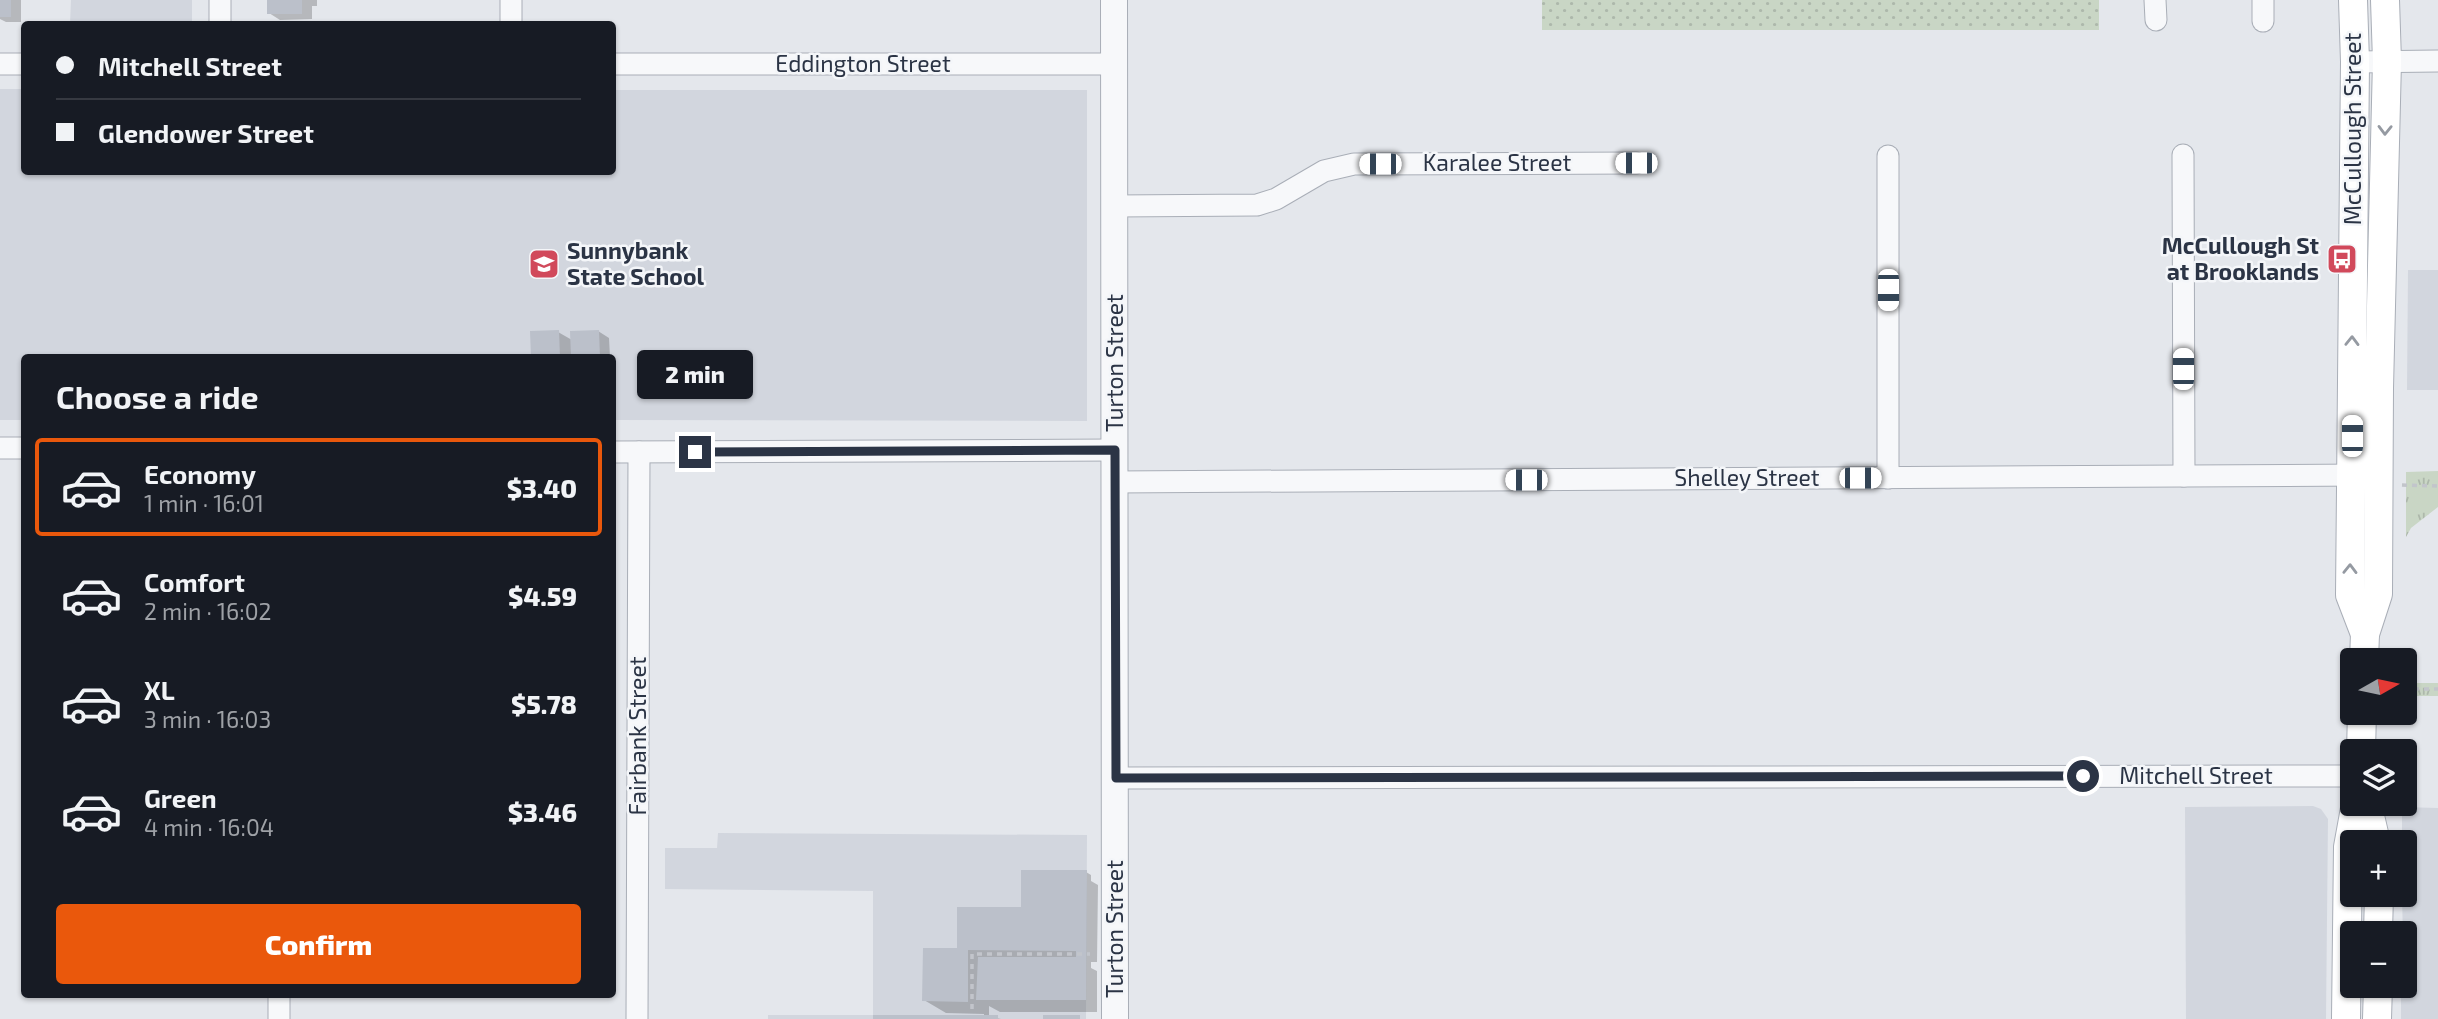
<!DOCTYPE html>
<meta charset="utf-8">
<style>
:root{--surface:#171b24;--page:#20242c;--text:#f1f3f6;--muted:#9ea1a6;--line:#363941;--accent:#ea580c}
body{margin:0;font-family:"Exo 2",sans-serif;background:var(--page);color:var(--text);height:100vh;display:flex;flex-direction:column;font-size:26px;white-space:nowrap}
*{box-sizing:border-box;margin:0}
p{font-size:23px;color:var(--muted)}
.icon{flex:none;width:38px;height:38px;fill:none;stroke:currentColor;stroke-width:2;stroke-linecap:round;stroke-linejoin:round}
.map{position:relative;flex:1;overflow:hidden}
.side{position:absolute;left:21px;top:354px;width:595px;height:644px;display:flex;flex-direction:column;background:var(--surface);border-radius:7px;box-shadow:0 2px 5px #0004}
.side>*{flex:none}
.banner{position:absolute;left:21px;top:21px;width:595px;height:154px;border-radius:7px;box-shadow:0 2px 5px #0004;display:grid;align-content:center;height:154px;padding:0 35px;background:var(--surface)}
.needle{width:46px;rotate:81deg}
.tools{position:absolute;left:2340px;top:648px;display:grid;gap:14px}
.tools a{display:grid;place-items:center;width:77px;height:77px;border-radius:7px;background:var(--surface);box-shadow:0 2px 5px #0004;font-size:35px}
.end{position:absolute;width:32px;height:32px;margin:-16px;border:9px solid #2b3445;background:#fff;box-shadow:0 0 0 4px #fff}
.from{border-radius:50%}
.bubble{position:absolute;height:49px;border-radius:7px;background:var(--surface);box-shadow:0 2px 5px #0004;font-size:23px;font-weight:800;line-height:49px;text-align:center}
.car{position:absolute;width:21px;height:42px;margin:-21px -10px;border-radius:9px;box-shadow:0 0 5px 2px #0007;background:linear-gradient(#fff 24%,#345 0 40%,#fff 0 76%,#345 0 86%,#fff 0)}
.banner b{display:flex;align-items:center;gap:24px;height:66px;font-size:26px}
.banner b+b{border-top:2px solid var(--line)}
.banner i{width:18px;height:18px;background:var(--text)}
ul{padding:0;list-style:none}
li{display:flex;align-items:center;gap:21px;height:98px;margin:0 14px 10px;padding:0 21px;border:4px solid transparent;border-radius:7px}
li div{flex:1}
li b{display:block;font-size:26px}
li em{font-style:normal;font-weight:800}
li.on{border-color:var(--accent)}
li>.icon{width:63px;height:63px;stroke-width:1.5}
h2{padding:0 35px;font-size:32px;line-height:84px}
.action{display:flex;gap:14px;margin-top:auto;padding:14px 35px}
.action a{flex:1;height:80px;border-radius:7px;background:var(--accent);color:#fff;font-size:28px;font-weight:800;line-height:80px;text-align:center}
.map>svg:first-child{display:block}
</style>
<div class="map">
<svg width="2438" height="1019" viewBox="0 0 2438 1019">
<defs>
<pattern id="grass-tufts" width="24" height="20" patternUnits="userSpaceOnUse" patternTransform="scale(1.75)"><rect width="24" height="20" fill="#c9d6c5"/><path d="M3 7l-1-3M5 7V3M7 7l1-3M15 17l-1-3M17 17v-4M19 17l1-3" fill="none" stroke="#adb8ab"/></pattern>
<pattern id="park-dots" width="8" height="8" patternUnits="userSpaceOnUse" patternTransform="scale(1.75)"><rect width="8" height="8" fill="#c9d6c5"/><path d="M2 2h.1M6 6h.1" fill="none" stroke="#adb8ab" stroke-width="1.8" stroke-linecap="round"/></pattern>
</defs>
<rect width="100%" height="100%" fill="#e4e7ec"/>
<g fill="#d2d6de">
<path d="M71,0H192V24H70Z"/>
<path d="M0,89H24V172H612L613,90H1087V421L613,420L612,357H24V420H0Z"/>
<path d="M2408,270H2438V390H2407Z"/>
<path d="M2313,806L2321,809L2328,819L2326,1019H2186L2185,807Z"/>
<path d="M2402,807L2438,808V1019H2401V985H2404L2402,894H2404V842H2402Z"/>
<path d="M718,833L1087,835L1086,1019H768V1015H873V891L665,889V848H717Z"/>
</g>
<g fill="url(#grass-tufts)">
<path d="M2438,471V507L2411,528L2406,537V472Z"/>
<path d="M2404,683H2438V696H2405Z"/>
</g>
<rect fill="url(#park-dots)" x="1542" y="0" width="557" height="30"/>
<g fill="#0003">
<path d="M0,0H21V22H6L0,19Z"/>
<path d="M269,0H317V6H312V19L280,20L269,13Z"/>
<path d="M598,331L609,338L610,357H533L558,332L572,340Z"/>
<path d="M1086,872L1091,875V881L1098,885L1097,962H1091V968L1097,971V1012H1000L989,1006V1017L1001,1019H874L984,1017V1014L946,1013L924,1000L959,950Z"/>
</g>
<g fill="#bbc0ca">
<rect x="0" y="0" width="11" height="17"/>
<rect x="267" y="0" width="35" height="14"/>
<path d="M559,330L560,357H531L530,331Z"/>
<path d="M599,330L600,357H571L570,331Z"/>
<path d="M1021,870H1087L1086,1000H976L978,957H1076V951L968,950V1002L922,1001L923,948H957V907H1021Z"/>
<rect x="873" y="1015" width="125" height="4"/>
<rect x="1043" y="1015" width="37" height="4"/>
</g>
<g fill="none" stroke-linecap="round" stroke-linejoin="round">
<g stroke="#a9aeb7" stroke-width="23">
<g id="minor">
<path d="M220,0V24"/>
<path d="M2155,0L2156,20"/>
<path d="M2263,0V21"/>
<path d="M511,24V0"/>
<path d="M2355,62L2438,61"/>
<path d="M0,64H24"/>
<path d="M612,64H1114"/>
<path d="M2183,155L2184,476"/>
<path d="M1115,206L1257,205L1276,199L1324,171L1354,164L1636,163"/>
<path d="M0,448H24"/>
<path d="M612,452L1115,450"/>
<path d="M1888,478V156"/>
<path d="M1114,482L2365,475"/>
<path d="M1116,778L2352,776"/>
<path d="M279,1019V994"/>
<path d="M637,1019L639,452"/>
</g>
</g>
<g stroke="#a9aeb7" stroke-width="28">
<path id="tertiary" d="M1114,0L1115,1019"/>
</g>
<g stroke="#a9aeb7" stroke-width="30">
<g id="secondary">
<path d="M2353,0L2355,62L2350,595L2365,634"/>
<path d="M2364,660L2365,634L2378,594L2379,388L2387,61L2385,0"/>
<path d="M2361,751L2362,712"/>
<path d="M2367,803L2376,842"/>
<path d="M2378,933L2379,894"/>
<path d="M2346,1019L2348,847L2356,803"/>
<path d="M2377,1019L2378,985"/>
</g>
</g>
<g stroke="#c2c5cb" stroke-width="3.5" stroke-dasharray="5 5" stroke-linecap="butt">
<path d="M2402,485L2438,486"/>
<path d="M2404,689H2438"/>
<path d="M972,1009V954H1090"/>
</g>
<use href="#minor" stroke="#f7f8fa" stroke-width="21"/>
<use href="#tertiary" stroke="#f7f8fa" stroke-width="26"/>
<use href="#secondary" stroke="#fff" stroke-width="28"/>
</g>
<defs><path id="oneway-chevron" d="M-2-3.5L2.5 0L-2 3.5" fill="none" stroke-width="1.6" stroke-linecap="round" stroke-linejoin="round" transform="scale(1.75)"/></defs>
<g stroke="#959aa2">
<use href="#oneway-chevron" transform="translate(2385 130) rotate(91)"/>
<use href="#oneway-chevron" transform="translate(2352 341) rotate(-89)"/>
<use href="#oneway-chevron" transform="translate(2350 569) rotate(-89)"/>
</g>
<g fill="none" stroke-linecap="round" stroke-linejoin="round">
<path stroke="#2b3445" stroke-width="9" d="M695,452L1115,450L1116,778L2083,776"/>
</g>
<defs>
<g id="bus-square" transform="scale(1.575)"><rect x="-9" y="-9" width="18" height="18" rx="4" fill="#d1495b" stroke="#f4f6f9"/><path d="M-5-6H5V4H4V6H2V4H-2V6H-4V4H-5ZM-3.5-4V0h7V-4ZM-3.5 1.2v1.5H-2V1.2ZM2 1.2v1.5H3.5V1.2Z" fill="#fff"/></g>
<g id="school-square" transform="scale(1.575)"><rect x="-9" y="-9" width="18" height="18" rx="4" fill="#d1495b" stroke="#f4f6f9"/><path d="M0-5L7-2L0 1L-7-2ZM-4 1L0 2.5L4 1V4Q0 6-4 4Z" fill="#fff"/></g>
</defs>
<g fill-rule="evenodd">
<use href="#bus-square" x="2342" y="259"/>
<use href="#school-square" x="544" y="264"/>
</g>
<g text-anchor="middle" stroke-width="5" stroke-linejoin="round" paint-order="stroke">
<g font-size="23" fill="#2b3445" stroke="#f4f6f9">
<text x="863" y="72">Eddington Street</text>
<text transform="translate(2353 129) rotate(-90)" y="8">McCullough Street</text>
<text x="1497" y="171">Karalee Street</text>
<text transform="translate(1115 363) rotate(-90)" y="8">Turton Street</text>
<text x="1747" y="486">Shelley Street</text>
<text transform="translate(638 736) rotate(-90)" y="8">Fairbank Street</text>
<text x="2196" y="784">Mitchell Street</text>
<text transform="translate(1115 929) rotate(-90)" y="8">Turton Street</text>
</g>
<g font-size="23" font-weight="bold" fill="#2b3445" stroke="#f4f6f9" text-anchor="end">
<text x="2319" y="254">McCullough St<tspan x="2319" dy="26">at Brooklands</tspan></text>
<text x="567" y="259" text-anchor="start">Sunnybank<tspan x="567" dy="26">State School</tspan></text>
</g>
</g>
</svg>
<div class="tools">
<a><svg class="needle" viewBox="-14 -14 28 28"><path d="M0-13l5 13h-10z" fill="#e53935"/><path d="M0 13l5-13h-10z" fill="#9ea1a6"/></svg></a>
<a><svg class="icon" aria-label="layers" viewBox="0 0 24 24"><path d="M12 4l9 5-9 5-9-5zM3 14l9 5 9-5"/></svg></a>
<a>+</a>
<a>−</a>
</div>
<i class="end from" style="left:2083px;top:776px"></i>
<i class="end" style="left:695px;top:452px"></i>
<div class="bubble" style="left:637px;top:350px;width:116px">2 min</div>
<i class="car" style="left:1636px;top:163px;rotate:270deg"></i>
<i class="car" style="left:1380px;top:164px;rotate:270deg"></i>
<i class="car" style="left:1888px;top:290px;rotate:180deg"></i>
<i class="car" style="left:2183px;top:369px;rotate:0deg"></i>
<i class="car" style="left:2352px;top:436px;rotate:0deg"></i>
<i class="car" style="left:1860px;top:478px;rotate:90deg"></i>
<i class="car" style="left:1526px;top:480px;rotate:270deg"></i>
<div class="banner">
<b><i class="from"></i>Mitchell Street</b>
<b><i></i>Glendower Street</b>
</div>
<section class="side">
<h2>Choose a ride</h2>
<ul>
<li class="on"><svg class="icon" aria-label="car" viewBox="0 0 24 24"><path d="M5 17H2v-5l4-1 3-4h7l3 4 3 1v5h-3M9 17h6M6 11h13"/><circle cx="7" cy="17" r="2"/><circle cx="17" cy="17" r="2"/></svg><div><b>Economy</b><p>1 min · 16:01</p></div><em>$3.40</em></li>
<li><svg class="icon" aria-label="car" viewBox="0 0 24 24"><path d="M5 17H2v-5l4-1 3-4h7l3 4 3 1v5h-3M9 17h6M6 11h13"/><circle cx="7" cy="17" r="2"/><circle cx="17" cy="17" r="2"/></svg><div><b>Comfort</b><p>2 min · 16:02</p></div><em>$4.59</em></li>
<li><svg class="icon" aria-label="car" viewBox="0 0 24 24"><path d="M5 17H2v-5l4-1 3-4h7l3 4 3 1v5h-3M9 17h6M6 11h13"/><circle cx="7" cy="17" r="2"/><circle cx="17" cy="17" r="2"/></svg><div><b>XL</b><p>3 min · 16:03</p></div><em>$5.78</em></li>
<li><svg class="icon" aria-label="car" viewBox="0 0 24 24"><path d="M5 17H2v-5l4-1 3-4h7l3 4 3 1v5h-3M9 17h6M6 11h13"/><circle cx="7" cy="17" r="2"/><circle cx="17" cy="17" r="2"/></svg><div><b>Green</b><p>4 min · 16:04</p></div><em>$3.46</em></li>
</ul>
<div class="action"><a>Confirm</a></div>
</section>
</div>
